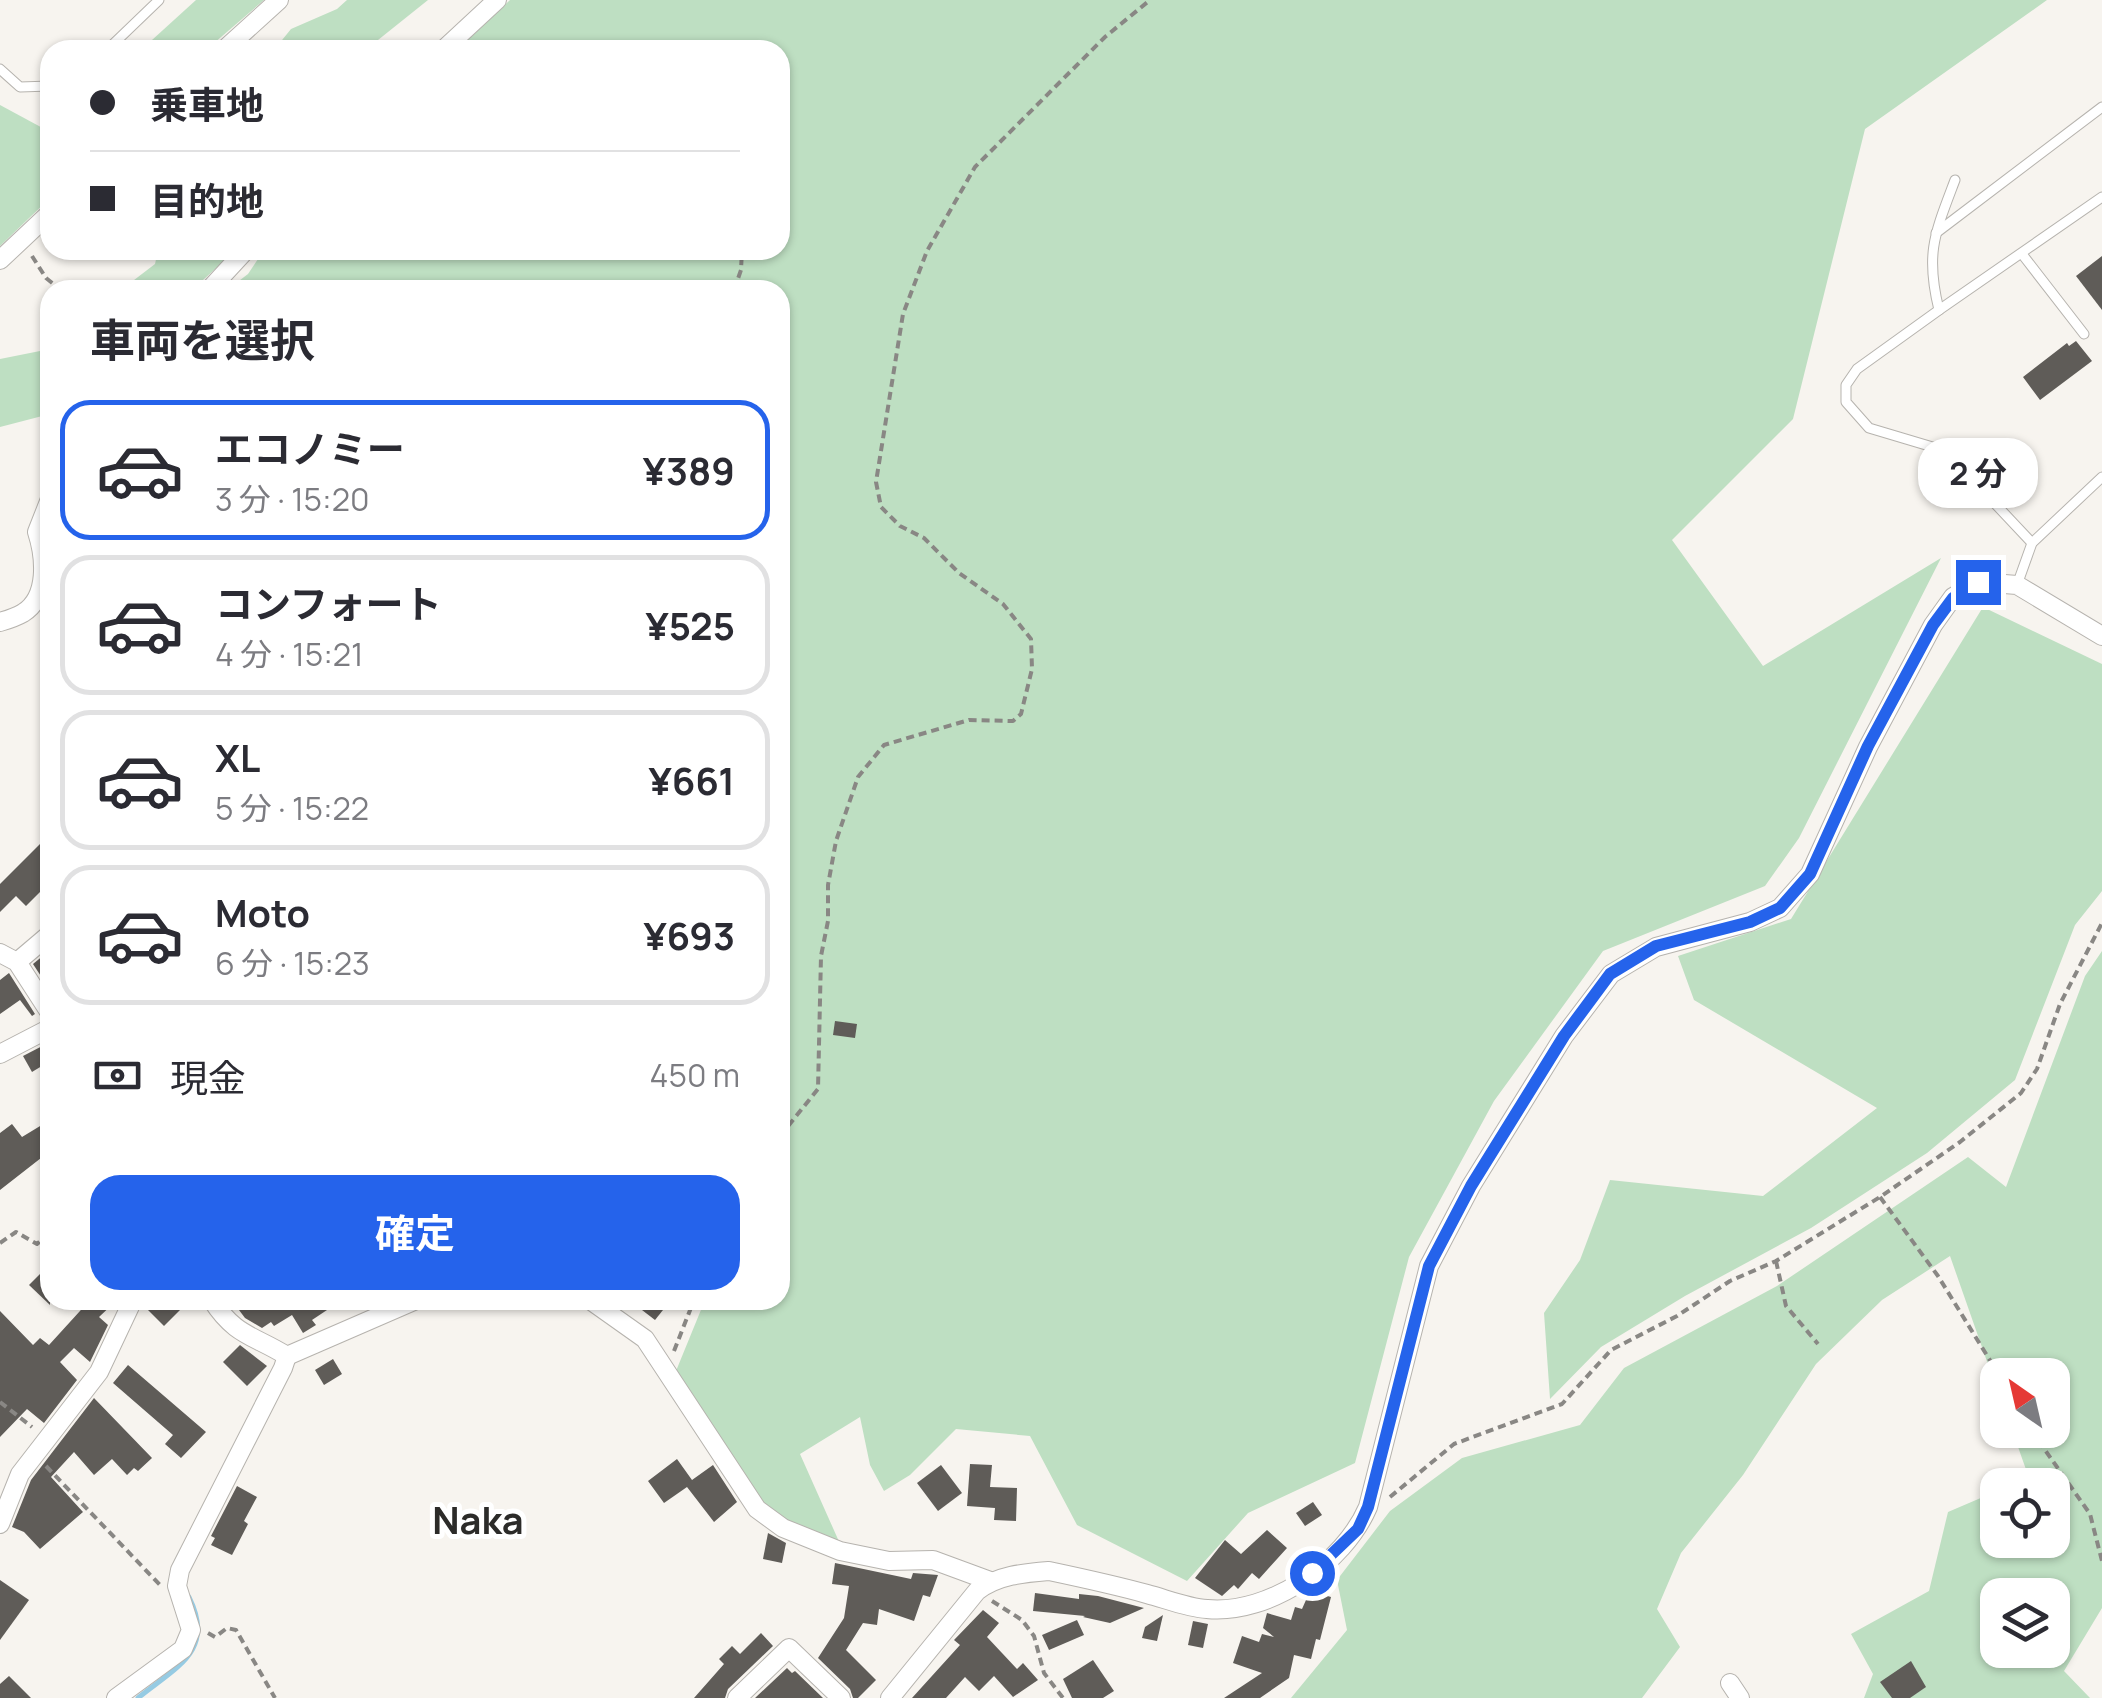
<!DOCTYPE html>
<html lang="ja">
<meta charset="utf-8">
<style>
:root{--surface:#fff;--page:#f2f2f3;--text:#2b2b33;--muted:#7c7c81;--line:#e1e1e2;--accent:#2563eb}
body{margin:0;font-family:Manrope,"Noto Sans JP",sans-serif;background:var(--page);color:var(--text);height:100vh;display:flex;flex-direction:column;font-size:38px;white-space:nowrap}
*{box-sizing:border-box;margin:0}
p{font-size:32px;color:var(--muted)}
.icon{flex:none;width:55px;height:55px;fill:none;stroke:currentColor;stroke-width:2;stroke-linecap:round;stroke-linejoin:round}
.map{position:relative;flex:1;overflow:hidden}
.details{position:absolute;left:40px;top:280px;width:750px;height:1030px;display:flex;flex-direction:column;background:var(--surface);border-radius:30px;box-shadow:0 2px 8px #0004}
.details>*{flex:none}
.banner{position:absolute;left:40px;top:40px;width:750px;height:220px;border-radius:30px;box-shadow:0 2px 8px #0004;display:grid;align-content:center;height:220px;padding:0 50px;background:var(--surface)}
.needle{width:65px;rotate:326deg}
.tools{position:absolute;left:1980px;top:1358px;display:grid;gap:20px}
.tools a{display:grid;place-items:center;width:90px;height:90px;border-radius:20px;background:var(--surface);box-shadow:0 2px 8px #0004;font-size:50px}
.end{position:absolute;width:45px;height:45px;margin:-22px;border:12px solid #2563eb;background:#fff;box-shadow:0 0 0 5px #fff}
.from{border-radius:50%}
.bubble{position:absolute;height:70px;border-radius:30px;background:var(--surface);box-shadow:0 2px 8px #0004;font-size:32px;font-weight:700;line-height:70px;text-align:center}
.banner b{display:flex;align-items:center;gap:35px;height:95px;font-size:38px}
.banner b+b{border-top:2px solid var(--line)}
.banner i{width:25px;height:25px;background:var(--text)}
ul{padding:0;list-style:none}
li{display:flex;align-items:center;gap:30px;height:140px;margin:0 20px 15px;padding:0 30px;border:5px solid var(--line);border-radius:30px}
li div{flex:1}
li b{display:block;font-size:38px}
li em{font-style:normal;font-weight:700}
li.on{border-color:var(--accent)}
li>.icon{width:90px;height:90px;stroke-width:1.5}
h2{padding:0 50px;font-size:45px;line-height:120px}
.pay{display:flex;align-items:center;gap:25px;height:110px;padding:0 50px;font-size:38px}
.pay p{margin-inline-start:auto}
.action{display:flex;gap:20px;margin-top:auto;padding:20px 50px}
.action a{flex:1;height:115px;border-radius:30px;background:var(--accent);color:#fff;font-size:40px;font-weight:700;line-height:115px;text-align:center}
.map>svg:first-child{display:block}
</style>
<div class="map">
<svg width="2102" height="1698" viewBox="0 0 2102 1698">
<rect width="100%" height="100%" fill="#f7f4ef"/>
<g fill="#bedfc2" fill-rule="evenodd">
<path d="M196,0H264L206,50H141Z"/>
<path d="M347,0H428L373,44L370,50H274L291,29L337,9Z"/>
<path d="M510,0H2047L1865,129L1793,419L1672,540L1763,666L1941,558L1799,838L1765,886L1603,951L1494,1101L1409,1257L1355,1463L1248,1513L1187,1581L1077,1525L1030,1436L956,1429L910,1475L884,1491L870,1465L860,1417L800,1454L841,1546L786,1522L759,1500L676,1371L705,1300H780V290H227L248,274L264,250H780V50H457Z"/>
<path d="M0,105L50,132V198L0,246Z"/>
<path d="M158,250H236L192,290H121L155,264Z"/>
<path d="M50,343V414L0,427V359L40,351Z"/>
<path d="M1983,607L2102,664V891L2075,925L2015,1080L1927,1153L1811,1228L1685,1296L1601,1347L1550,1399L1544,1313L1580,1260L1610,1180L1763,1196L1877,1108L1694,1000L1678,956L1791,919Z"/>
<path d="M2102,951V1608L2064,1671L2090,1698H1864L1873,1674L1851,1634L1929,1591L1948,1512L1997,1491L1998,1540H2052V1485H2013L2029,1478L2012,1430H2052V1375H1998L1997,1390L1950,1256L1882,1300L1816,1364L1743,1475L1681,1553L1657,1609L1680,1647L1642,1698H1291L1347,1630L1337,1580L1390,1511L1462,1458L1580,1425L1624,1368L1777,1286L1968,1157L2006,1187L2085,976ZM1998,1595H2052V1650H1998Z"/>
</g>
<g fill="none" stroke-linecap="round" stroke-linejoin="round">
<path stroke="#96cbe3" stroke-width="5" d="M138,1698C176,1667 216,1651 189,1597"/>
</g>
<g fill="#5f5c58">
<path d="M2102,256V310L2076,276Z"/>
<path d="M2076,341L2092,361L2040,400L2023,377L2067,343L2069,346Z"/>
<path d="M50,834V882L26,906L16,896L0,912V884Z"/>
<path d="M50,950V990L33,964Z"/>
<path d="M9,973L35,1014L32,1016L20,1000L0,1014V980Z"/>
<path d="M835,1021L857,1024L855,1038L833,1035Z"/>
<path d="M50,1042V1061L32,1072L23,1056Z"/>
<path d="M50,1120V1151L0,1190V1133L12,1124L22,1137Z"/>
<path d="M50,1264V1305L29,1285Z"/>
<path d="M90,1300H117L99,1317L108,1325L90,1362L74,1348L60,1362L77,1380L44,1423L27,1409L0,1437V1311L33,1345L40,1338L49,1345Z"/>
<path d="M145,1300H190L164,1326L144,1306Z"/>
<path d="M254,1300H342L312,1320L316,1325L303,1333L292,1315L274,1326L271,1322L262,1328L245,1318L239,1310Z"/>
<path d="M629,1300H671L655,1320Z"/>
<path d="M240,1345L267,1366L247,1386L223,1362Z"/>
<path d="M333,1359L342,1374L324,1385L315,1370Z"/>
<path d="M128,1365L206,1432L181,1458L165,1444L173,1435L113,1383Z"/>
<path d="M94,1398L152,1458L138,1471L134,1468L127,1475L112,1459L94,1475L74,1452L51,1477L83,1512L40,1549L24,1532L12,1527L31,1480Z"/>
<path d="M677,1459L692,1480L713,1465L737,1502L714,1522L687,1487L664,1503L648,1481Z"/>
<path d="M970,1464L992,1465L990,1487L1017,1488L1016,1521L994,1520L995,1508L967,1506Z"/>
<path d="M941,1465L962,1493L938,1511L917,1483Z"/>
<path d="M237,1486L257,1497L244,1521L248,1524L232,1555L211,1545L215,1538L211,1536Z"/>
<path d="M1313,1502L1322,1515L1305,1526L1296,1513Z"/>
<path d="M1267,1530L1287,1548L1259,1579L1252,1573L1238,1589L1234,1585L1222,1596L1195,1578L1225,1540L1241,1554Z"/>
<path d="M768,1533L786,1543L782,1563L763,1559Z"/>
<path d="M835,1563L911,1579L913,1573L938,1575L930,1597L923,1595L914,1621L879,1609L877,1625L863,1623L846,1650L876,1680L858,1698H853L850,1689L818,1658L844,1618L849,1586L832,1584Z"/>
<path d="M0,1580L29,1600L0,1640Z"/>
<path d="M1310,1591L1331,1597L1320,1640L1316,1639L1311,1659L1294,1655L1289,1678L1260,1698H1224L1262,1673L1233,1663L1242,1636L1259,1642L1262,1634L1274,1637L1263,1628L1267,1613L1291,1620L1295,1607L1302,1609Z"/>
<path d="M1035,1593L1079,1599V1594L1098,1596L1144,1608L1110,1623L1083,1617L1085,1616L1033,1611Z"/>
<path d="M983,1610L999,1623L987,1637L1017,1669L1023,1663L1038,1680L1013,1697L994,1676L979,1691L965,1677L946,1698H912L960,1645L954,1640Z"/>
<path d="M1163,1615L1157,1641L1142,1638L1145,1627Z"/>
<path d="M1077,1620L1084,1635L1049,1650L1042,1635Z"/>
<path d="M1193,1621L1208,1624L1203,1648L1188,1645Z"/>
<path d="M761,1633L773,1646L728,1689L725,1698H694L724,1664L719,1659L732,1646L740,1654Z"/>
<path d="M1093,1660L1114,1691L1103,1698H1072L1063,1679Z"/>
<path d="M1911,1661L1926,1687L1910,1698H1892L1880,1682Z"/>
<path d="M787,1668L792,1673L795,1671L823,1698H755Z"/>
<path d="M9,1676L31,1698H0V1684Z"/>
</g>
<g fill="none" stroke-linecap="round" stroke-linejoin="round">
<g stroke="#b6b3ae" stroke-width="11">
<g id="lane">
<path d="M107,50L159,0"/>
<path d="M0,69L20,87L50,86"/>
<path d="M1955,180C1935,233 1925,253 1939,310L1857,369L1846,385V402L1869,428L1936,448L1955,461L2032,543"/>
<path d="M1936,233L2102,107"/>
<path d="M2022,254L2084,334"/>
<path d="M1939,310L2102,197"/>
<path d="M2017,585L2032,543L2102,477"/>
</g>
</g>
<g stroke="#b6b3ae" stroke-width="20">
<g id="street">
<path d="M224,50L279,0"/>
<path d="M443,50L497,0"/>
<path d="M0,260L50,213"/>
<path d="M209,290L246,250"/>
<path d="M0,622C7,620 16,617 23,613C49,597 45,557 37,532L50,499"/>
<path d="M0,953L17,962L50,1013"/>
<path d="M17,962L50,934"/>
<path d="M0,1054L50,1028"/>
<path d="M212,1300C235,1336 253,1335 287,1356"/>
<path d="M590,1300L645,1339L757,1509L783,1528L840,1551L889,1561L933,1560L990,1581"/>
<path d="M287,1356L416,1300"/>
<path d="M0,1524L20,1474L99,1372L133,1300"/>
<path d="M1730,1683L1740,1698"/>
<path d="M116,1698L183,1649L191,1630L177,1586L180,1570L283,1368L287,1356"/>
<path d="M737,1698L789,1648L841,1698"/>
<path d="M890,1698L977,1591C998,1575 1024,1573 1049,1571C1082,1578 1115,1585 1147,1594C1166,1599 1188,1608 1207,1609C1270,1615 1344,1563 1368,1507L1429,1266L1471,1186L1564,1036L1611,974L1656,947L1750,922L1780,908L1810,874L1868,747L1933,625L1953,597L1979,582L2017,585L2102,636"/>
</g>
</g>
<g stroke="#898784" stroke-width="4" stroke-dasharray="8 5" stroke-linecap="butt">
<path d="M32,256L46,278L61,290"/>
<path d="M734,290L741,270L742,250"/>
<path d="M780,1136L818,1089L821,956L828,921V885L836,841L858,777L884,745L969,720L1013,721L1021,714L1032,669L1031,639L1003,604L959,573L924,538L900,526L881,507L876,482L903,314L927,251L975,167L1105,37L1150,0"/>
<path d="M1880,1197L1938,1276L1999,1375"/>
<path d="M0,1243L16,1232L37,1244L50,1232"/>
<path d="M1776,1261L1786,1306L1818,1344"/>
<path d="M674,1351L694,1300"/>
<path d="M0,1402L32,1427"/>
<path d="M2031,1430L2090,1514L2102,1561"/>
<path d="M46,1466L160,1585"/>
<path d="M1390,1497L1454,1444L1562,1404L1611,1350L1677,1316L1730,1281L1776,1261L1880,1197L1960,1142L2021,1093L2037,1069L2060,1004L2102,923"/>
<path d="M992,1601L1022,1620L1034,1636L1044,1673L1063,1698"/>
<path d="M208,1633L215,1637L227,1628L236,1630L275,1698"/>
</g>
<use href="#lane" stroke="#fff" stroke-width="9"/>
<use href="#street" stroke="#fff" stroke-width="18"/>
</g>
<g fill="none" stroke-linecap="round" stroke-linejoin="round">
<path stroke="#2563eb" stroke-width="12" d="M1312,1573L1358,1529L1368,1507L1429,1266L1471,1186L1564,1036L1610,974L1656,946L1750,922L1780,908L1810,874L1868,746L1933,625L1953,598L1978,582"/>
</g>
<g text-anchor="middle" stroke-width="10" stroke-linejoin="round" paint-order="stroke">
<g font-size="38" font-weight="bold" fill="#2c2b29" stroke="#fff">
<text x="478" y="1534">Naka</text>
</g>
</g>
</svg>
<div class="tools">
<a><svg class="needle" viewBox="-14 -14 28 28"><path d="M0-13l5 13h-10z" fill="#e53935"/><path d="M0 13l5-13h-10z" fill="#7c7c81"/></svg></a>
<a><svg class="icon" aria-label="locate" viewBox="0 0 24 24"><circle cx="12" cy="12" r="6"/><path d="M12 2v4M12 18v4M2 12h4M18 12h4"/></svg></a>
<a><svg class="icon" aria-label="layers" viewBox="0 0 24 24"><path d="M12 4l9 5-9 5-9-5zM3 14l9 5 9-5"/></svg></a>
</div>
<i class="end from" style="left:1312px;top:1573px"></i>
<i class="end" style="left:1978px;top:582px"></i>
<div class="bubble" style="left:1918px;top:438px;width:120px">2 分</div>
<div class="banner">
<b><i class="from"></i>乗車地</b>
<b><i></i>目的地</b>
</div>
<section class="details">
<h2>車両を選択</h2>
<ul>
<li class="on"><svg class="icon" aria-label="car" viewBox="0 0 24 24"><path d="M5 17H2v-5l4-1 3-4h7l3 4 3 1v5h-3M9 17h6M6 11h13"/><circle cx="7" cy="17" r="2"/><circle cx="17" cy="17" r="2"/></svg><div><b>エコノミー</b><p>3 分 · 15:20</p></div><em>¥389</em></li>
<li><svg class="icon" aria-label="car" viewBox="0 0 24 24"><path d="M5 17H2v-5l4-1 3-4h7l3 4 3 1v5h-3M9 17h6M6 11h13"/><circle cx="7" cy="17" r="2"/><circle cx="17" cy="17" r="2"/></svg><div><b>コンフォート</b><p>4 分 · 15:21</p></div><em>¥525</em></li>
<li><svg class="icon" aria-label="car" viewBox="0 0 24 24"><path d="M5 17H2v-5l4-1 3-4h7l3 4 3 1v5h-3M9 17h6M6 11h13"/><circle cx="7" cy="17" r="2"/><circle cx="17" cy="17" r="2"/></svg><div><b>XL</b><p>5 分 · 15:22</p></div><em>¥661</em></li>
<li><svg class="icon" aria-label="car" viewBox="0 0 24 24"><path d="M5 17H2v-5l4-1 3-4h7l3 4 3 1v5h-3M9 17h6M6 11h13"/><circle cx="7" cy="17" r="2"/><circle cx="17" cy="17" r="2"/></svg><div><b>Moto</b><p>6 分 · 15:23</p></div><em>¥693</em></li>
</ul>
<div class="pay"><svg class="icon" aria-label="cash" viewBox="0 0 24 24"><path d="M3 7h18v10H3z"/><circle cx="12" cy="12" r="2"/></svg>現金<p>450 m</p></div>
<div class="action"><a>確定</a></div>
</section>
</div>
